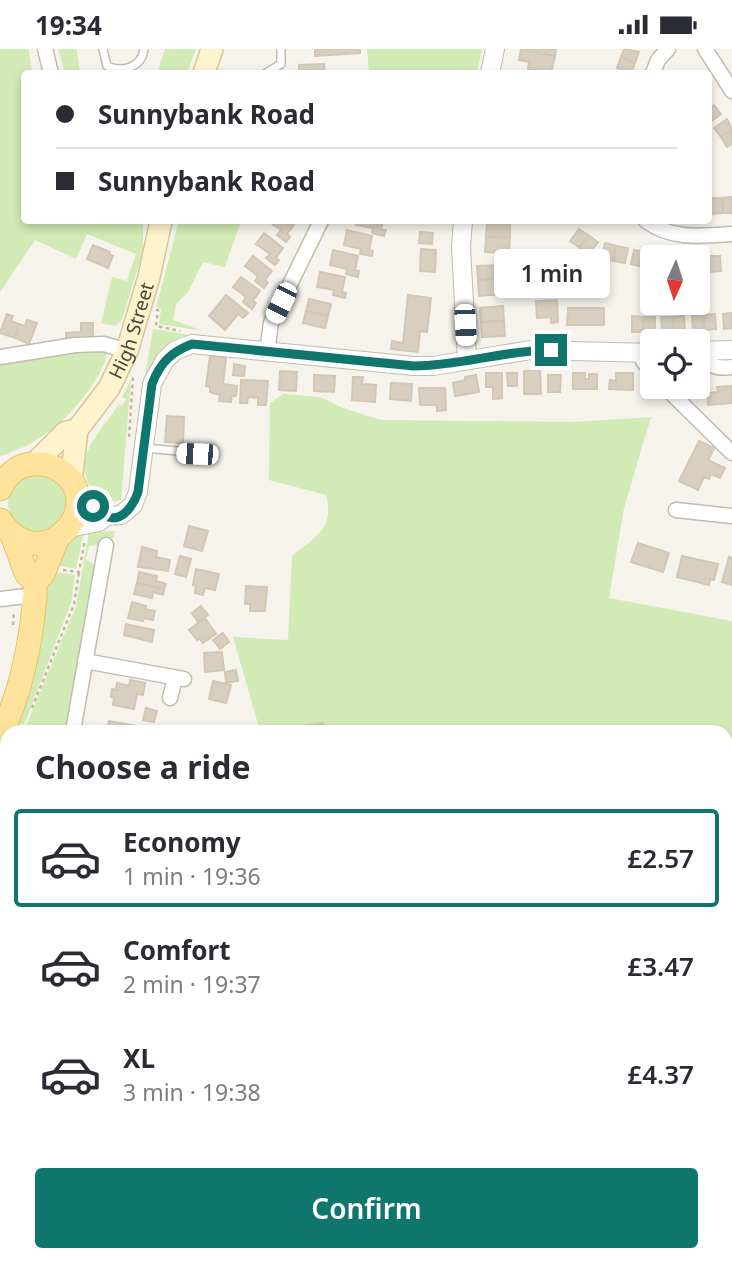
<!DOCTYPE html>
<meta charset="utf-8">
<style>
:root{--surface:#fff;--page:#f7f7f7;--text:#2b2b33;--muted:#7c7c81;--line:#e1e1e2;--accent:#0f766e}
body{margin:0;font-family:"Noto Sans",sans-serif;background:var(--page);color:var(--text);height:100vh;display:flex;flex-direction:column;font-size:26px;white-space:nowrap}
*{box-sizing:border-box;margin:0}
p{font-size:23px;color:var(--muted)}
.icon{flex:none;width:38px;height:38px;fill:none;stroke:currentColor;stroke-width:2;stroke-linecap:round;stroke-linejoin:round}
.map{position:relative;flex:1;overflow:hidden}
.details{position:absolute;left:0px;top:676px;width:733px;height:537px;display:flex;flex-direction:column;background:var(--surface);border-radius:21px 21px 0 0;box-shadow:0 4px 10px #0003}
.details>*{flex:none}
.guide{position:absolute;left:21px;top:21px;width:691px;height:154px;border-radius:7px;box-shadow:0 4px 10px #0003;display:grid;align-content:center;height:154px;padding:0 35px;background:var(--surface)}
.needle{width:46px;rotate:183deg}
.buttons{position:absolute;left:640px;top:196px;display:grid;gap:14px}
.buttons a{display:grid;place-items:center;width:70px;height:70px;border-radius:7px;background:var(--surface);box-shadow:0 4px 10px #0003;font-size:35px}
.end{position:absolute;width:32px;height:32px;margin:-16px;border:9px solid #0f766e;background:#fff;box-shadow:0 0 0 4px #fff}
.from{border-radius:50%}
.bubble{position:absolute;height:49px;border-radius:7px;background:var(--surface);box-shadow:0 4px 10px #0003;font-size:23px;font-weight:600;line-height:49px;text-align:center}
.car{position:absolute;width:21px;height:42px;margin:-21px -10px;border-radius:9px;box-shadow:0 0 5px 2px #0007;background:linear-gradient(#fff 24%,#345 0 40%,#fff 0 76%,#345 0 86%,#fff 0)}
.guide b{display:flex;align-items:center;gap:24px;height:66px;font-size:26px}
.guide b+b{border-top:2px solid var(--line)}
.guide i{width:18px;height:18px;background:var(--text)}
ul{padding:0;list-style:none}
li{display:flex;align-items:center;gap:21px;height:98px;margin:0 14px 10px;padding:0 21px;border:4px solid transparent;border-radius:7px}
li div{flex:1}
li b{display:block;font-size:26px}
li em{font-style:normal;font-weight:600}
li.active{border-color:var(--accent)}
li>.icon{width:63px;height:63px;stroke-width:1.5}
h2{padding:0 35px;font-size:32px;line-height:84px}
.button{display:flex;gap:14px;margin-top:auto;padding:14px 35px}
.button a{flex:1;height:80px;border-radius:7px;background:var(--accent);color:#fff;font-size:28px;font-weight:600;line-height:80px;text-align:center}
.status{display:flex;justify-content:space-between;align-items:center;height:49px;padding:0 35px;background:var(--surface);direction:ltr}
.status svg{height:19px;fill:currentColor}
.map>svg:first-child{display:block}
</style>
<div class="status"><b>19:34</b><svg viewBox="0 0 49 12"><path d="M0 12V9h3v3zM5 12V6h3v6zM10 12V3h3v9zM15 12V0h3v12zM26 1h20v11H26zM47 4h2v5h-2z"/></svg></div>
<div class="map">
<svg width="732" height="1212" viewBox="0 0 732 1212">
<rect width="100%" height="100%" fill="#f6f3ec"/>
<g fill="#d2eab5">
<path d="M0,0H29L32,24H24V172H143V202L122,271L115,277L101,274L112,228L127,232L136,205L87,185L76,210L35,191L0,243Z"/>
<path d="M58,0H77L80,24H65Z"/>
<path d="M165,0H196L187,24H157Z"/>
<path d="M367,0H482L477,24H369Z"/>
<path d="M179,172H241L225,218L203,213L188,243L176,255L173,271L203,282L159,275L161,260L156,258Z"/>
<path d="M153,280L190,286C165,289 151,310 144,332Z"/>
<path d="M96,300L108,302C104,308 107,311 103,317C83,358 44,395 0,407V313Z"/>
<path d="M131,330L121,451C109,455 100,452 93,442C69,409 102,382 119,355L122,357L126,350L122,348Z"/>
<path d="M283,345L320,348L343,359L381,371L574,373L651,368L624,459L609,549L732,572V1212H191L189,1206H726V682H260L233,588L288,591L292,507C315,488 335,480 326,446L269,431L270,354Z"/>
<circle cx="37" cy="454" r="29"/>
<path d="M84,482L76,520L51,515L69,490Z"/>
<path d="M115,482L113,490L101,488L98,496L89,497L86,511L94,515L95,520L66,682H24L76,557L89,483Z"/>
<path d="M49,522L75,526L71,554L26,671L20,682H14Z"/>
</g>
<g fill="#d8cfc1" stroke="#d3c7b4" stroke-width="2">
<path d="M315,0H360V4L315,7Z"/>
<path d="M521,0L555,7L551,24L528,20L529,13L519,11Z"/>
<path d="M521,0H556L555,7Z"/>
<path d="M624,0L639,3L635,14L621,8Z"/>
<path d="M621,8L635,14L631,24L617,19Z"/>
<path d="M324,15L325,24H299V16Z"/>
<path d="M714,56L721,65L709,74V59Z"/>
<path d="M727,70L732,81L721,88L714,79Z"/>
<path d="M732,81V95L727,98L721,88Z"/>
<path d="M732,148V164H723L722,149Z"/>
<path d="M710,149H722L723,164L711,165Z"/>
<path d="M268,172H289L294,176L287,185L290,188L286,193L277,186L281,181Z"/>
<path d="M357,172H383L381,181H386L384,187L372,184L373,179L356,176Z"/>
<path d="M487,174L510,175V189L486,188Z"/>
<path d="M579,180L588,186L580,199L570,192Z"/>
<path d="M347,181L372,187L369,201L373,202L372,207L360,205L361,200L344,196Z"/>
<path d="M420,183L433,184L432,195L419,194Z"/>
<path d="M264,184L283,199L276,209L279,211L275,216L266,209L270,205L256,195Z"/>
<path d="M588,186L598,193L589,205L580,199Z"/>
<path d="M486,188L510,189L509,204L485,203Z"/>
<path d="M605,194L616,197L614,212L602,209Z"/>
<path d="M93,196L110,203L109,205L113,207L108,219L87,210Z"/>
<path d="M616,197L628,199L625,214L614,212Z"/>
<path d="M421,200L436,201L435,223L420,222Z"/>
<path d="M333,201L358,207L355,221L359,222L358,228L346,225L347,220L330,216Z"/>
<path d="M634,201L646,203L643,218L631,215Z"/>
<path d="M646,203L657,205L656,208H653V220L643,218Z"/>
<path d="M253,207L272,222L265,231L268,234L264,239L255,232L258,227L245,217Z"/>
<path d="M708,207H720L721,222L709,223Z"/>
<path d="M708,207L709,223H698V208Z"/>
<path d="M501,216L502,230L478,231L477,217Z"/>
<path d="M320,223L345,228L342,243L346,244L345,249L333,246L334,241L317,238Z"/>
<path d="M241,228L260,242L253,252L256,254L252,260L243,253L246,248L233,238Z"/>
<path d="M502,230L503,245L479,247L478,231Z"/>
<path d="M226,246L248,264L243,269L238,265L225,281L209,267Z"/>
<path d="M408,246L431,249L427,283L420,282L418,303L391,300L392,292L403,294Z"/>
<path d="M309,250L331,255L328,267L306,262Z"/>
<path d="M557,251L558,273L551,274V268L537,269L536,252Z"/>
<path d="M503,257L504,272L481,273L480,259Z"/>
<path d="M568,259H604V276H567Z"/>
<path d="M306,262L328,267L325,279L303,274Z"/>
<path d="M732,264V279L724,280L723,265Z"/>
<path d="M7,265L13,267L11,272L19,275L15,289L0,284Z"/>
<path d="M715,265L716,280L704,281L703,266Z"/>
<path d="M703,266L704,281L693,282L692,267Z"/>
<path d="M632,267L644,268L643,283H632Z"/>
<path d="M684,267L685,282L673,283V268Z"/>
<path d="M644,268H655V283H643Z"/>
<path d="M661,268H673V283H662Z"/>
<path d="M27,271L37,274L29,295L15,289L19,275L25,277Z"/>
<path d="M504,272L505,287L482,288L481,273Z"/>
<path d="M81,274H93V291L66,293V284L81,283Z"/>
<path d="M210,307L226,309L223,335L237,337L236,347H232L231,353L219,352L220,346L210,343V338L206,337Z"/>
<path d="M234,315L245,317L244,327L233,326Z"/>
<path d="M540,321L541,345H524V322Z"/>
<path d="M280,322L297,323L296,342L279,341Z"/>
<path d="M486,324H502V349L493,350V338H486Z"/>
<path d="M507,324H517V337H508Z"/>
<path d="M573,324H585V330H589V325H597V340H573Z"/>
<path d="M616,324H633V341L609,340L610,331L616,332Z"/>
<path d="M314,326L335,327L334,343L314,342Z"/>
<path d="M476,326L479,343L455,347L453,334L465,331V328Z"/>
<path d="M548,326H561L560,343H548Z"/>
<path d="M353,328H363L362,335L376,336L375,353L352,351Z"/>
<path d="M241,331L268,332L266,356H258V349L248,348L247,354H240Z"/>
<path d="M391,334L412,335L411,352L390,350Z"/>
<path d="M732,337V354L708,356L707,344L718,343L717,338Z"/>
<path d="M419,339H445L446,361L437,362V356H420Z"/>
<path d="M167,367L184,368L183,394L165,393Z"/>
<path d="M699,392L714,399L708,411L725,419L720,429L711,425L709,430L704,428L698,441L679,432Z"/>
<path d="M189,477L208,482L202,502L184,497Z"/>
<path d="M638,494L669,504L663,523L631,513Z"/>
<path d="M142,498L157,502L156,508L170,511L168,522L138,518Z"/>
<path d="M180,507L191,510L186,528L175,525Z"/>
<path d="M682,507L718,515L714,531L710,530L709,536L677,528Z"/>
<path d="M729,508L732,509V536L722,533Z"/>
<path d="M196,520L219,525L215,541L205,539L203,546L195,544L196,537L193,536Z"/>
<path d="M139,523L157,527L156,532L166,535L164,540L137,534Z"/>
<path d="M137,534L164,540L163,546L153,543L152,549L134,545Z"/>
<path d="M246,537L267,538L265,562H250V555H245Z"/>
<path d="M132,553L146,557L145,560L155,562L153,571L144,569L143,572L128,569Z"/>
<path d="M201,557L208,566L198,573L192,564Z"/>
<path d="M205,569L216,585L203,594L199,589L197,591L189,581Z"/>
<path d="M126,575L154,581L152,593L124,586Z"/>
<path d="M223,584L229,593L220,600L213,591Z"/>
<path d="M222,603L224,621L205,623L204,604Z"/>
<path d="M236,621L238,632L226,634L225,623Z"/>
<path d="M130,631L145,634L143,646L137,645L134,660L113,656L114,649L111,648L112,640L116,641L117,634L129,637Z"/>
<path d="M213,632L231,636L226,654L209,650Z"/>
<path d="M146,659L157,662L154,673L143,671Z"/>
<path d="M109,672L137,677L136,682H107Z"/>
<path d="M323,674L325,682L339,679L340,682H304L303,677Z"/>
</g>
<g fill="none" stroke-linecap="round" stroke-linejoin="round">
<g stroke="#c2bbae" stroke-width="10">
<g id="service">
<path d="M103,0L107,17C123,24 142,18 144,0"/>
<path d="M266,24L281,15V0"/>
<path d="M144,399L212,405"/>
</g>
</g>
<g stroke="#c2bbae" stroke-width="17">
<g id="minor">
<path d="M45,0L51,24"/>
<path d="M705,0L732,42"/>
<path d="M653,24L658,11L668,0"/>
<path d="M646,172C672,191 701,187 732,185"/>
<path d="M704,302C708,318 717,320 732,318"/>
<path d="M267,304L271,274L321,172"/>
<path d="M642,304L643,312L653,325"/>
<path d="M0,308L75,296L104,295L127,302"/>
<path d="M665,338L732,404"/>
<path d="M676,461L732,467"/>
<path d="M0,550L35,546"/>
<path d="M85,612L184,630"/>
<path d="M170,649L175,629"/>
<path d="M73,682L106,496"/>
<path d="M0,849L7,840"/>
<path d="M0,1124L7,1132"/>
<path d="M182,1206L184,1212"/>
</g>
</g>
<g stroke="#c2bbae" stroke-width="20">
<g id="tertiary">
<path d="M490,24L495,0"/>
<path d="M463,172L461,198L467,311"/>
<path d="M698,302L732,301"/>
<path d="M76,445L100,461L106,467"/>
<path d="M69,479L99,473L106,467L121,466L133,456L138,443L152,335L165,311L176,301L192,295L414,317H433L531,301L653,304"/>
</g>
</g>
<g stroke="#d6c79b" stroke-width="24">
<g id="secondary">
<path d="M204,24L212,0"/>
<path d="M34,415L66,383L77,381"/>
<path id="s1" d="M71,432L77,381L109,339L127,302L149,228L161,172"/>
</g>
</g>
<g stroke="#e6c16a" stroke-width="25">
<g id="primary">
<path d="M0,440C6,427 17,416 32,415C44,414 53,416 62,423C109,456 42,533 0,471"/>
<path d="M35,533L43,525L57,490"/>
<path d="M0,687C22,642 31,595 35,546V533L26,524L12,486"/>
</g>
</g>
<g stroke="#c4b79f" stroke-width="2.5" stroke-dasharray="3.5 3.5" stroke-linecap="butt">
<path d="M156,261H158L156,277L180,282"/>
<path d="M129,388L133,328"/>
<path d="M63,521L79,523L85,491"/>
<path d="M13,576L14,562"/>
<path d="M32,659L74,555L79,523"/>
<path d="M0,725L7,712"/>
</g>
<use href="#service" stroke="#fff" stroke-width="7"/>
<use href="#minor" stroke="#fff" stroke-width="14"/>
<use href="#tertiary" stroke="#fff" stroke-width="18"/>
<use href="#secondary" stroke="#fff3cd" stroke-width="21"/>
<use href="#primary" stroke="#ffe39c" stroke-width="23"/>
</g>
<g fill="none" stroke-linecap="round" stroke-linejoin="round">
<path stroke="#0f766e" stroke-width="9" d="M93,457C98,460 103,466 108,468C123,473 134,455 138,443L152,335C160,314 171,303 192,295L414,317C461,317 505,301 551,301"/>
</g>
<g text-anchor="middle" stroke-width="7" stroke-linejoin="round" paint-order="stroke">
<g font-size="19" fill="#4b4439" stroke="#fff">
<text dy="7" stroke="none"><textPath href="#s1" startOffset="166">High Street</textPath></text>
</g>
</g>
</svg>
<div class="buttons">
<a><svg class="needle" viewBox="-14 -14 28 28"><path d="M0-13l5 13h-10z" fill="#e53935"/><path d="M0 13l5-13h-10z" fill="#7c7c81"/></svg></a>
<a><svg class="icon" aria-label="locate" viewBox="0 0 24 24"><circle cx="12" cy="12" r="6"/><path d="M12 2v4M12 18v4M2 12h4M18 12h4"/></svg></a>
</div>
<i class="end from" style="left:93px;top:457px"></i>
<i class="end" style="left:551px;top:301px"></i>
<div class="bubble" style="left:494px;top:200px;width:116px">1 min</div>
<i class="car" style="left:281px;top:254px;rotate:206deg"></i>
<i class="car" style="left:465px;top:276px;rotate:177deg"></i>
<i class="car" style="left:197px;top:405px;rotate:272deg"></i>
<div class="guide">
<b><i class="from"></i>Sunnybank Road</b>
<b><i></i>Sunnybank Road</b>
</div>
<section class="details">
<h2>Choose a ride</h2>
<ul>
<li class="active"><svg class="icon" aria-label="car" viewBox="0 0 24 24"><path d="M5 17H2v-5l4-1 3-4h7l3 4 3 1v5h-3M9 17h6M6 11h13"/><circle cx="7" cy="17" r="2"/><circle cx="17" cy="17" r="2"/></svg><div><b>Economy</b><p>1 min · 19:36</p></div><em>£2.57</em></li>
<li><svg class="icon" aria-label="car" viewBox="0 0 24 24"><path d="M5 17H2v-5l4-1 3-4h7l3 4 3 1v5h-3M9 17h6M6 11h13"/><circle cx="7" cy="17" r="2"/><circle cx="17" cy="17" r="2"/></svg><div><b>Comfort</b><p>2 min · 19:37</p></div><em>£3.47</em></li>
<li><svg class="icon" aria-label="car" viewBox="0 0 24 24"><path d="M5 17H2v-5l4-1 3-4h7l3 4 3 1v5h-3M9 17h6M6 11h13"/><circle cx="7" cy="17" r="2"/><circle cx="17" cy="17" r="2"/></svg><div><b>XL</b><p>3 min · 19:38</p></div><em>£4.37</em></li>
</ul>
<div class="button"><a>Confirm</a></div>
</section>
</div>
